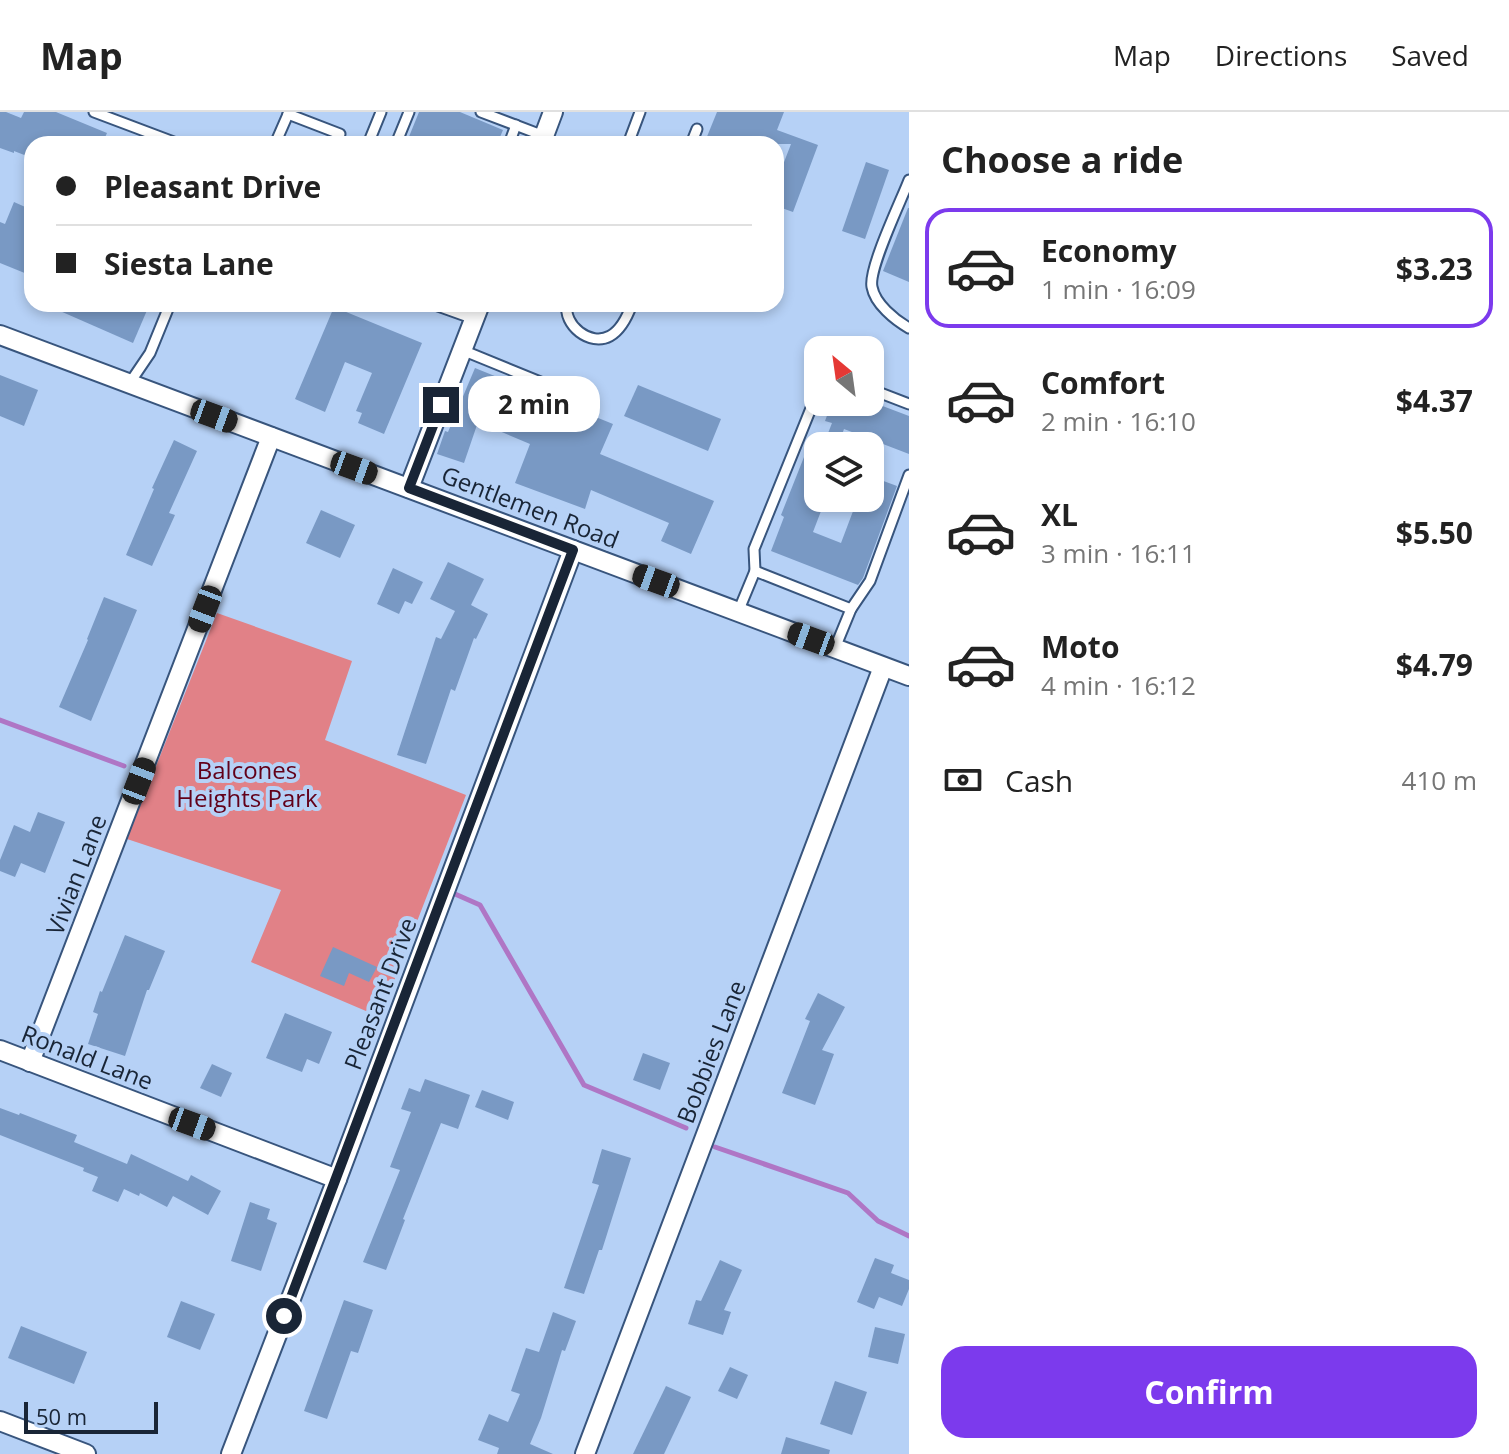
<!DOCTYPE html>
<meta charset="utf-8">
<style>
:root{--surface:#fff;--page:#f6f6f6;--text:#222;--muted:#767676;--line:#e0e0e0;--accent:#7c3aed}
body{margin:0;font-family:"Open Sans",sans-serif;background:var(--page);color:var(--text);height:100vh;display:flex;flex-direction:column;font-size:30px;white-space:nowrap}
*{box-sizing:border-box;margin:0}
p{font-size:26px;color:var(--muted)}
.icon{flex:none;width:44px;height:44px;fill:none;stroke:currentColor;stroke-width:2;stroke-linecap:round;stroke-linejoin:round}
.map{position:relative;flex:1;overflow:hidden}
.side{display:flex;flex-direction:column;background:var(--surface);width:600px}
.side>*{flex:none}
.hud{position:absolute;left:24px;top:24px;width:760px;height:176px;border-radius:24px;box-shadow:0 4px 12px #0003;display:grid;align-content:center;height:176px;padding:0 32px;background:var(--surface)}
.needle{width:52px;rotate:331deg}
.buttons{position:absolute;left:804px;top:224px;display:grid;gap:16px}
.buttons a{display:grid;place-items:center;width:80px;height:80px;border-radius:16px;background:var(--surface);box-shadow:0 4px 12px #0003;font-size:40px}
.scale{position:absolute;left:24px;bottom:20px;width:134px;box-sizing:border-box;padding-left:8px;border:4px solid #192536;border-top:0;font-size:22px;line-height:28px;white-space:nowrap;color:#192536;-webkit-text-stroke:6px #b6d1f6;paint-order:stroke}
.end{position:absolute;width:36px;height:36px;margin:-18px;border:10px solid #192536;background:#fff;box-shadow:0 0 0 4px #fff}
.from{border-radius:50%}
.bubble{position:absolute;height:56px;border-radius:24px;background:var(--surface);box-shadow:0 4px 12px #0003;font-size:26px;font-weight:700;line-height:56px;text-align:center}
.car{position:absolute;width:24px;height:48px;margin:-24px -12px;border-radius:10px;box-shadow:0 0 6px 2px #0007;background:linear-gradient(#222 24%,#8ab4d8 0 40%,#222 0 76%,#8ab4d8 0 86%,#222 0)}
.hud b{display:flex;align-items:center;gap:28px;height:76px;font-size:30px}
.hud b+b{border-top:2px solid var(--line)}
.hud i{width:20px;height:20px;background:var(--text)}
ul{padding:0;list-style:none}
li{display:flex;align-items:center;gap:24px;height:120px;margin:0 16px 12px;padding:0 16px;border:4px solid transparent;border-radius:24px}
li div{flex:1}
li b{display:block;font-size:30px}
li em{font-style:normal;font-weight:700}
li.active{border-color:var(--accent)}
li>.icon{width:72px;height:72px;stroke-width:1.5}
h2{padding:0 32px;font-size:36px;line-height:96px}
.pay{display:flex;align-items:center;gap:20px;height:88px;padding:0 32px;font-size:30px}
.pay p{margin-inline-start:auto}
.cta{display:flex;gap:16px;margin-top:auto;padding:16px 32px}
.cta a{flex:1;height:92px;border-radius:24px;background:var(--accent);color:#fff;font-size:32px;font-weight:700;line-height:92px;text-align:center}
header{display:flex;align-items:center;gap:48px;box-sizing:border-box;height:112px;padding:0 40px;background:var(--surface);border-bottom:2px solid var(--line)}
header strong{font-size:38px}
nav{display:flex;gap:44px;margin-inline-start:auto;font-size:28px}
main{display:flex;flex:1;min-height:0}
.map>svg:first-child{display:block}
</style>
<header>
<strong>Map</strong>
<nav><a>Map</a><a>Directions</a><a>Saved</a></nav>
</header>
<main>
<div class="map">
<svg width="909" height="1342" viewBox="0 0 909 1342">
<rect width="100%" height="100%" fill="#b6d1f6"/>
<path fill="#e18187" d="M217,501L352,549L325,628L466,683L380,905L251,850L281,778L127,727Z"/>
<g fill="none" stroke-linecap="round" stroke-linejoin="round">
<g stroke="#af76c5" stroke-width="5">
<path d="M0,608L124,654"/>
<path d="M455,782L480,793L584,973L686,1016"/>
<path d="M715,1035L848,1081L878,1109L909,1124"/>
</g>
</g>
<g fill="#7999c4">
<path d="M0,0H6L21,6L24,0H56L107,21L102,32H32V46L14,39V41L0,36Z"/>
<path d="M419,0H460L503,18L497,32H406Z"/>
<path d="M717,0H784L777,18L818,33L793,100L776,94V71L791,32H704Z"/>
<path d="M866,50L889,58L865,127L842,119Z"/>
<path d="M14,90L32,98V164L0,151V110L5,112Z"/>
<path d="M908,96H909V170L883,159Z"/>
<path d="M44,192H140L148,196L133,231Z"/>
<path d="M334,195L422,231L384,322L358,311L362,301L356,299L372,261L345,250L325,300L295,287Z"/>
<path d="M475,256L613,312L600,342L714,389L691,442L661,429L669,411L591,378L585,397L515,371L530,332L478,310L464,351L437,342L445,319L448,320Z"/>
<path d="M0,263L38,278L24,314L0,304Z"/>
<path d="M638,273L721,307L708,339L624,304Z"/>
<path d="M832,290H872L909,304V342L844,317L838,334H823L832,311L825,309Z"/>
<path d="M174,328L197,339L169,401L175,403L152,454L126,443L154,377L152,376Z"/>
<path d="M806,340L818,345V386H826L813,420L841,431L858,386H870V364L897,374L863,466L858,473L771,439L784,405L781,403Z"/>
<path d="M321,398L355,413L340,446L306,431Z"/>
<path d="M448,450L484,467L471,493L488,502L476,527L474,526L455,579L451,577L426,652L397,643L436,525L441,527L455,499L430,487Z"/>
<path d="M393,456L423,470L412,492L405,489L399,502L377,492Z"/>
<path d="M104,485L137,498L91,609L59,595L88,528L87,527Z"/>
<path d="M38,700L65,710L45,761L21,751L15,765L0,759V748L14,713L30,720Z"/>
<path d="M125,823L165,839L149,878H147L125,944L88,932L98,902L93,900L100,879L102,880Z"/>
<path d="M333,835L377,855L369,870L349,861L344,874L320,864Z"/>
<path d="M818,881L845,895L822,938L834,942L815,993L782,981L810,909L805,907Z"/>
<path d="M285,901L332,920L319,952L307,947L302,960L266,946Z"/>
<path d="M643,941L670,951L660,978L633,968Z"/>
<path d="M212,952L232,961L221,985L200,976Z"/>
<path d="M425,967L470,983L458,1017L441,1011L403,1107L405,1108L386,1158L363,1150L400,1058L390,1055L411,1000L401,997L409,976L420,980Z"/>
<path d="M482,978L514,990L508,1008L475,995Z"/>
<path d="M0,996L19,1003L20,1001L77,1023L74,1030L127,1052L131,1042L188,1069L191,1063L221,1079L208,1103L173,1084L167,1095L140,1081L139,1084L124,1077L118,1090L92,1079L98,1065L83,1059L84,1056L0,1023Z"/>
<path d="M602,1037L631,1046L602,1138H599L584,1182L564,1176L599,1073L592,1071Z"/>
<path d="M250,1090L270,1097L267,1107L277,1111L261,1159L231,1149Z"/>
<path d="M875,1146L894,1153L891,1161L909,1168V1177L902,1194L879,1185L874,1197L857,1190Z"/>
<path d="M720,1148L742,1158L724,1198L731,1200L723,1223L688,1212L696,1188L701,1189Z"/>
<path d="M344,1188L373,1198L358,1241L351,1239L327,1307L304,1299Z"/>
<path d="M181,1189L215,1202L200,1238L167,1225Z"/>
<path d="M553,1200L576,1209L565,1239L562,1238L541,1306L530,1332L553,1342H497L499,1336L478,1328L489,1302L508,1310L520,1282L511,1279L526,1236L539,1240Z"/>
<path d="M21,1214L87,1240L74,1272L8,1246Z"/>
<path d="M875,1215L905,1222L898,1252L868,1245Z"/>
<path d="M730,1255L748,1263L737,1287L718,1279Z"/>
<path d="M835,1269L867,1280L852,1323L820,1312Z"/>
<path d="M666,1274L691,1285L664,1342H633Z"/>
<path d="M786,1325L830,1338L829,1342H781Z"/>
</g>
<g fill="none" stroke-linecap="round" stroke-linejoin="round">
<g stroke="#38557d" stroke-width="13">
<g id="lane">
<path d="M94,0L179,32"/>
<path d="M481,0L544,24"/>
<path d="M288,2L340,22L336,32"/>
<path d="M275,32L289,0"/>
<path d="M368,32L381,0"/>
<path d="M396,32L409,0"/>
<path d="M509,32L516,13"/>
<path d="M628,32L640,0"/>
<path d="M691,32L697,17"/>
<path d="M909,68C901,89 868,157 872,175C875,192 895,208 909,216"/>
<path d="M432,192L474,207"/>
<path d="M567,192C563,213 590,235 610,224C621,218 628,203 632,192"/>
<path d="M462,238L587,289"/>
<path d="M129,272L150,241L170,192"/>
<path d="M870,277L909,292"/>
<path d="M755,459L754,437L818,279"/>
<path d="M851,497L870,469L909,363"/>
<path d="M738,500L755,459L851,497L835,536"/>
</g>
</g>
<g stroke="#38557d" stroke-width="22">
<g id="street">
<path d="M541,32L553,0"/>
<path d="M0,223L909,564"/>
<path d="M409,376L480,192"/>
<path d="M0,938L337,1067"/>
<path d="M30,950L271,325"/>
<path d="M0,1309L86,1342"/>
<path d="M231,1342L337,1067L573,438"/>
<path d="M585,1342L883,555"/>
</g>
</g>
<use href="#lane" stroke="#fff" stroke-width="9"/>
<use href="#street" stroke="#fff" stroke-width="18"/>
</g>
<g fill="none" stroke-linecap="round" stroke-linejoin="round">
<path stroke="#192536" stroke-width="10" d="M284,1204L573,438L409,376L441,293"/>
</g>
<g text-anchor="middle" stroke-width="8" stroke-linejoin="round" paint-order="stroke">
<g font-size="24" fill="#192536" stroke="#b6d1f6">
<text transform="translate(530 396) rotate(21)" y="8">Gentlemen Road</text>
<text transform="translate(77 763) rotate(-69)" y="8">Vivian Lane</text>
<text transform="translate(381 882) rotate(-69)" y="8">Pleasant Drive</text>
<text transform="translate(712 940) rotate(-69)" y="8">Bobbies Lane</text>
<text transform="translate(87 946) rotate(21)" y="8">Ronald Lane</text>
</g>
<g font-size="24" fill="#620019" stroke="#b6d1f6">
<text x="247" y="667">Balcones<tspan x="247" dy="28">Heights Park</tspan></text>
</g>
</g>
</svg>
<div class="buttons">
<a><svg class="needle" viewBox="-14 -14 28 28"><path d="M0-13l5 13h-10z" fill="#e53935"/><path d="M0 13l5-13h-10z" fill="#767676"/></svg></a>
<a><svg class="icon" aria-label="layers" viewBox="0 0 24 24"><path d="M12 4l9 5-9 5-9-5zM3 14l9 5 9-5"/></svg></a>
</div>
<div class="scale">50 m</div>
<i class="end from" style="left:284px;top:1204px"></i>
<i class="end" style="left:441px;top:293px"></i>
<div class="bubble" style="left:468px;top:264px;width:132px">2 min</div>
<i class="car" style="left:214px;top:304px;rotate:110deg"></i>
<i class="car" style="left:354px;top:356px;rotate:110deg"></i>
<i class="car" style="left:656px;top:469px;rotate:290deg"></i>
<i class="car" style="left:205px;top:497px;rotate:201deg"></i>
<i class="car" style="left:811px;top:527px;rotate:290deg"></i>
<i class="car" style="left:139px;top:669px;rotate:21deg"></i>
<i class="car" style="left:192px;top:1012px;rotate:110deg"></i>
<div class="hud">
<b><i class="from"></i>Pleasant Drive</b>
<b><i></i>Siesta Lane</b>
</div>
</div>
<section class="side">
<h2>Choose a ride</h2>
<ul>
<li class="active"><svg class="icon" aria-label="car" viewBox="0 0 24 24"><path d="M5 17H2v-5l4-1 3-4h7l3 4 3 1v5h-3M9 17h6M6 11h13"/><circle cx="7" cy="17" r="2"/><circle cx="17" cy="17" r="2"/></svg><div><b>Economy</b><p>1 min · 16:09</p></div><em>$3.23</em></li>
<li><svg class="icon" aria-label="car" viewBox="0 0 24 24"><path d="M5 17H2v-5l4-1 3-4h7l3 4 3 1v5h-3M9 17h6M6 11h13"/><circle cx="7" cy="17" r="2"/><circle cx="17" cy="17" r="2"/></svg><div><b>Comfort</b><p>2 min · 16:10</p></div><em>$4.37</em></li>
<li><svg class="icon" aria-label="car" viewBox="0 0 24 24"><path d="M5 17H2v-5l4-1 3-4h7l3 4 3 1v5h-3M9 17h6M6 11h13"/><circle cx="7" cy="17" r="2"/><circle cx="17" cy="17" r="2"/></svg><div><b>XL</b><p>3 min · 16:11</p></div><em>$5.50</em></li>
<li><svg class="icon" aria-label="car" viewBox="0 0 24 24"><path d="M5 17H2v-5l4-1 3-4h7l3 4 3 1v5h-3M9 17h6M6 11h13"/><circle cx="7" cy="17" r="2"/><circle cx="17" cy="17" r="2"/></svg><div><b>Moto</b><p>4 min · 16:12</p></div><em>$4.79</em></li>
</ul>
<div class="pay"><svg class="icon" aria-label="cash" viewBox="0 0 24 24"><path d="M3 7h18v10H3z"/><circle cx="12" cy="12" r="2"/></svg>Cash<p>410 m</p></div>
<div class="cta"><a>Confirm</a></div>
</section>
</main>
